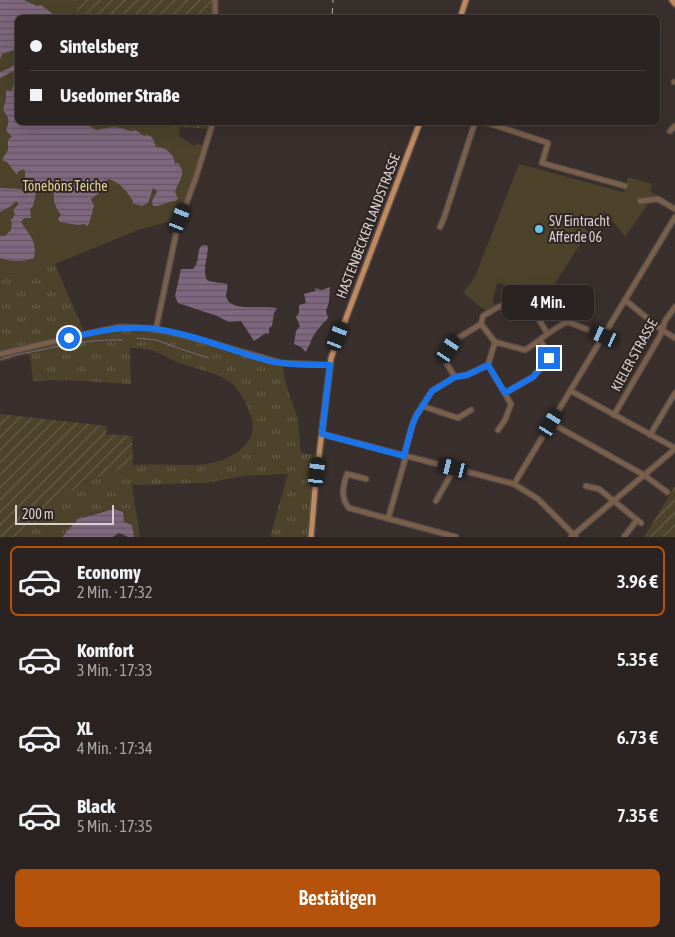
<!DOCTYPE html>
<html lang="de">
<meta charset="utf-8">
<style>
:root{--surface:#2b2322;--page:#332b2a;--text:#f1f3f6;--muted:#a6a4a5;--line:#474040;--accent:#b45309}
body{margin:0;font-family:"Asap Condensed",sans-serif;background:var(--page);color:var(--text);height:100vh;display:flex;flex-direction:column;font-size:19px;white-space:nowrap}
*{box-sizing:border-box;margin:0}
p{font-size:16px;color:var(--muted)}
.icon{flex:none;width:28px;height:28px;fill:none;stroke:currentColor;stroke-width:2;stroke-linecap:round;stroke-linejoin:round}
.map{position:relative;height:537px;overflow:hidden}
.side{display:flex;flex-direction:column;background:var(--surface);flex:1}
.side>*{flex:none}
.banner{position:absolute;left:15px;top:15px;width:645px;height:110px;border-radius:8px;box-shadow:0 5px 20px #0002,0 0 0 1px var(--line);display:grid;align-content:center;height:110px;padding:0 15px;background:var(--surface)}
.scale{position:absolute;left:15px;bottom:12px;width:99px;box-sizing:border-box;padding-left:5px;border:2px solid #d8d1d0;border-top:0;font-size:14px;line-height:18px;white-space:nowrap;color:#d8d1d0;-webkit-text-stroke:4px #2f2523;paint-order:stroke}
.end{position:absolute;width:22px;height:22px;margin:-11px;border:6px solid #1a73e8;background:#fff;box-shadow:0 0 0 2px #fff}
.from{border-radius:50%}
.bubble{position:absolute;height:35px;border-radius:8px;background:var(--surface);box-shadow:0 5px 20px #0002,0 0 0 1px var(--line);font-size:16px;font-weight:600;line-height:35px;text-align:center}
.car{position:absolute;width:15px;height:30px;margin:-15px -8px;border-radius:6px;box-shadow:0 0 4px 1px #0007;background:linear-gradient(#222 24%,#8ab4d8 0 40%,#222 0 76%,#8ab4d8 0 86%,#222 0)}
.banner b{display:flex;align-items:center;gap:18px;height:48px;font-size:19px}
.banner b+b{border-top:1px solid var(--line)}
.banner i{width:12px;height:12px;background:var(--text)}
ul{padding:9px 0 0;list-style:none}
li{display:flex;align-items:center;gap:15px;height:70px;margin:0 10px 8px;padding:0 5px;border:2px solid transparent;border-radius:8px}
li div{flex:1}
li b{display:block;font-size:19px}
li em{font-style:normal;font-weight:600}
li.active{border-color:var(--accent)}
li>.icon{width:45px;height:45px;stroke-width:1.5}
.button{display:flex;gap:10px;margin-top:auto;padding:10px 15px}
.button a{flex:1;height:58px;border-radius:8px;background:var(--accent);color:#fff;font-size:20px;font-weight:600;line-height:58px;text-align:center}
.map>svg:first-child{display:block}
</style>
<div class="map">
<svg width="675" height="537" viewBox="0 0 675 537">
<defs>
<pattern id="grass-tufts" width="24" height="20" patternUnits="userSpaceOnUse" patternTransform="scale(1.25)"><rect width="24" height="20" fill="#4c432a"/><path d="M3 7l-1-3M5 7V3M7 7l1-3M15 17l-1-3M17 17v-4M19 17l1-3" fill="none" stroke="#655d48"/></pattern>
<pattern id="garden-furrows" width="10" height="10" patternUnits="userSpaceOnUse" patternTransform="scale(1.25)"><rect width="10" height="10" fill="#4c432a"/><path d="M-1 1l2-2M0 10L10 0M9 11l2-2" fill="none" stroke="#655d48"/></pattern>
<pattern id="water-rules" width="6" height="5" patternUnits="userSpaceOnUse" patternTransform="scale(1.25)"><rect width="6" height="5" fill="#7e677f"/><path d="M0 2.5h6" fill="none" stroke="#635562"/></pattern>
</defs>
<rect width="100%" height="100%" fill="#392f2d"/>
<g fill="url(#grass-tufts)">
<path d="M55,264L84,332L0,353V274C23,273 34,273 55,264Z"/>
<path d="M122,329L128,330L131,329C183,332 232,349 282,363L286,384L298,419L301,453L319,455L311,537H270L288,474L243,476L206,483L132,485L140,537H134L132,525L124,522V518L104,511L78,519L62,537H16C40,513 69,486 101,475C111,472 123,466 134,465C170,461 214,475 243,447C253,437 255,430 251,417C247,405 242,393 232,384C219,372 197,370 180,363C172,360 164,355 156,352C148,349 139,348 130,348L131,384L65,380L33,381L30,355H24L0,362V356L65,340Z"/>
</g>
<g fill="#4c432a">
<path d="M0,0H77V8L79,16L18,18V122H117L180,126L179,136L195,146L197,143L205,147L179,219L138,230L38,271L27,273L0,274Z"/>
<path d="M519,164L623,192L628,177L652,184L650,191L659,196L648,199V204L625,237L603,209L605,214L591,227L586,222L583,226L588,232L547,296L497,283L493,302L495,306L486,311L463,293L475,277Z"/>
</g>
<g fill="url(#garden-furrows)">
<path d="M74,0H214V17H79Z"/>
<path d="M212,122V129L117,123Z"/>
<path d="M0,414L107,426L106,434L132,436L133,465L85,481L36,517L16,537H0Z"/>
<path d="M675,486V537H644Z"/>
</g>
<g fill="url(#water-rules)">
<path d="M0,0H24L37,6L41,5L57,17L18,18L17,50H14L2,54L0,59Z"/>
<path d="M17,62V69L0,78V72L10,68Z"/>
<path d="M17,82L18,122L84,123L96,130C105,129 111,126 121,128C127,129 130,133 136,130L144,136L147,135L152,137L156,147C165,147 174,153 175,164L178,163C187,175 179,180 175,192L178,199L175,201C168,201 160,207 153,206L152,201L157,192L156,190L153,188L148,203L142,206L132,203L133,201C126,190 120,183 109,179L102,183L99,193L91,199L94,206L89,224L87,226L84,224L78,225L60,222L58,219L61,215C59,212 56,208 55,204C52,197 57,194 50,185C40,186 33,184 25,178V171L23,169L18,172L17,175L7,162L2,160L8,150V140L12,137L6,130C10,120 9,118 3,110L6,99V90L12,91L14,83Z"/>
<path d="M0,188L21,189L25,194L35,191L36,193L33,206L30,209L31,218H24L21,222C30,237 37,239 34,258C23,262 11,262 0,258V236H5L11,230L12,222L10,220L13,218L15,214L13,210L19,204L16,201L11,206L0,212Z"/>
<path d="M205,245L208,246C208,258 202,269 207,280C213,283 220,282 227,284C229,290 224,293 227,299C232,312 265,305 277,308L274,313L272,326L269,328V334L266,333L254,341L241,321L229,322L217,316L178,303L175,296L181,269H193C200,262 196,253 201,246Z"/>
<path d="M330,287L329,302L326,311L328,318C321,326 315,331 311,341C310,346 307,348 306,352L301,347L294,344L296,331L300,326L296,317L299,313V305L306,303L304,294L315,291L316,290L314,288L322,290Z"/>
<path d="M114,509L123,512L124,522L132,525L134,537H128L119,533L113,537H62L78,519Z"/>
</g>
<g fill="none" stroke-linecap="round" stroke-linejoin="round">
<g stroke="#7e677f" stroke-width="1">
<path d="M137,338L156,340L178,348L209,358"/>
<path d="M0,360C13,354 27,353 41,350C68,344 94,339 122,340"/>
</g>
<g stroke="#564c4a" stroke-width="7">
<g id="minor">
<path d="M215,18V0"/>
<path d="M674,82H675"/>
<path d="M485,122L548,143L542,163L625,186"/>
<path d="M670,131L675,126"/>
<path d="M640,201L658,199L675,209"/>
<path d="M440,227L444,218L475,122"/>
<path d="M625,300L662,330L675,338"/>
<path d="M481,324L495,342"/>
<path d="M156,329L177,229L196,177L213,122"/>
<path d="M0,354L86,334L119,327H127L156,329L202,340L282,363L330,365"/>
<path d="M488,365L511,404L505,420L498,430"/>
<path d="M455,377L443,358L455,340L481,324L483,316L500,306L537,316L547,333"/>
<path d="M571,391L675,448"/>
<path d="M505,393L533,377L549,358L541,341"/>
<path d="M422,406L458,418L471,410"/>
<path d="M614,415L660,336L665,321L675,307"/>
<path d="M551,423L644,475L667,492"/>
<path d="M322,434L514,484L538,499L576,537"/>
<path d="M650,435L675,393"/>
<path d="M404,456L412,426L416,416L432,391L455,377L467,375L488,365L495,342L525,350C540,341 552,328 568,322L604,336"/>
<path d="M366,479L347,474C343,486 340,498 349,508L456,537"/>
<path d="M514,484L675,217"/>
<path d="M586,486L599,489L641,523"/>
<path d="M436,501L454,469"/>
<path d="M388,519L406,456"/>
<path d="M571,537L675,449"/>
<path d="M624,537L637,520"/>
</g>
</g>
<g stroke="#564c4a" stroke-width="8">
<g id="major">
<path d="M672,0L675,4"/>
<path d="M460,18L466,0"/>
<path d="M311,537L315,488L331,358L420,122"/>
</g>
</g>
<use href="#minor" stroke="#7a5f4a" stroke-width="4.5"/>
<use href="#major" stroke="#c18a5e" stroke-width="5"/>
<g stroke="#b6afad" stroke-width="1" stroke-dasharray="10 5" stroke-linecap="butt">
<path d="M332,18L333,0"/>
<path d="M327,122V123"/>
</g>
</g>
<g fill="none" stroke-linecap="round" stroke-linejoin="round">
<path stroke="#1a73e8" stroke-width="6" d="M69,338C98,331 126,325 155,329C194,334 231,351 269,361C289,365 309,365 330,365L322,434L404,456L412,426L416,416L432,391L455,377L467,375L488,365L505,393L533,377L549,358"/>
</g>
<circle fill="#67c4ef" stroke="#2f2523" stroke-width="2" cx="539" cy="229" r="5"/>
<g text-anchor="middle" stroke-width="4" stroke-linejoin="round" paint-order="stroke">
<g font-size="14" fill="#e3cf97" stroke="#2f2523">
<text x="65" y="191">Töneböns Teiche</text>
</g>
<g font-size="14" fill="#d8d1d0" stroke="#2f2523" text-anchor="start">
<text x="549" y="226">SV Eintracht<tspan x="549" dy="16">Afferde 06</tspan></text>
</g>
<g font-size="14" fill="#d8d1d0" stroke="#2f2523">
<text transform="translate(368 226) rotate(-69)" y="5">HASTENBECKER LANDSTRASSE</text>
<text transform="translate(634 355) rotate(-61)" y="5">KIELER STRASSE</text>
</g>
</g>
</svg>
<div class="scale">200 m</div>
<i class="end from" style="left:69px;top:338px"></i>
<i class="end" style="left:549px;top:358px"></i>
<div class="bubble" style="left:502px;top:285px;width:92px">4 Min.</div>
<i class="car" style="left:180px;top:218px;rotate:21deg"></i>
<i class="car" style="left:338px;top:336px;rotate:21deg"></i>
<i class="car" style="left:604px;top:336px;rotate:295deg"></i>
<i class="car" style="left:449px;top:349px;rotate:33deg"></i>
<i class="car" style="left:551px;top:423px;rotate:32deg"></i>
<i class="car" style="left:453px;top:468px;rotate:284deg"></i>
<i class="car" style="left:317px;top:472px;rotate:7deg"></i>
<div class="banner">
<b><i class="from"></i>Sintelsberg</b>
<b><i></i>Usedomer Straße</b>
</div>
</div>
<section class="side">
<ul>
<li class="active"><svg class="icon" aria-label="car" viewBox="0 0 24 24"><path d="M5 17H2v-5l4-1 3-4h7l3 4 3 1v5h-3M9 17h6M6 11h13"/><circle cx="7" cy="17" r="2"/><circle cx="17" cy="17" r="2"/></svg><div><b>Economy</b><p>2 Min. · 17:32</p></div><em>3.96 €</em></li>
<li><svg class="icon" aria-label="car" viewBox="0 0 24 24"><path d="M5 17H2v-5l4-1 3-4h7l3 4 3 1v5h-3M9 17h6M6 11h13"/><circle cx="7" cy="17" r="2"/><circle cx="17" cy="17" r="2"/></svg><div><b>Komfort</b><p>3 Min. · 17:33</p></div><em>5.35 €</em></li>
<li><svg class="icon" aria-label="car" viewBox="0 0 24 24"><path d="M5 17H2v-5l4-1 3-4h7l3 4 3 1v5h-3M9 17h6M6 11h13"/><circle cx="7" cy="17" r="2"/><circle cx="17" cy="17" r="2"/></svg><div><b>XL</b><p>4 Min. · 17:34</p></div><em>6.73 €</em></li>
<li><svg class="icon" aria-label="car" viewBox="0 0 24 24"><path d="M5 17H2v-5l4-1 3-4h7l3 4 3 1v5h-3M9 17h6M6 11h13"/><circle cx="7" cy="17" r="2"/><circle cx="17" cy="17" r="2"/></svg><div><b>Black</b><p>5 Min. · 17:35</p></div><em>7.35 €</em></li>
</ul>
<div class="button"><a>Bestätigen</a></div>
</section>
